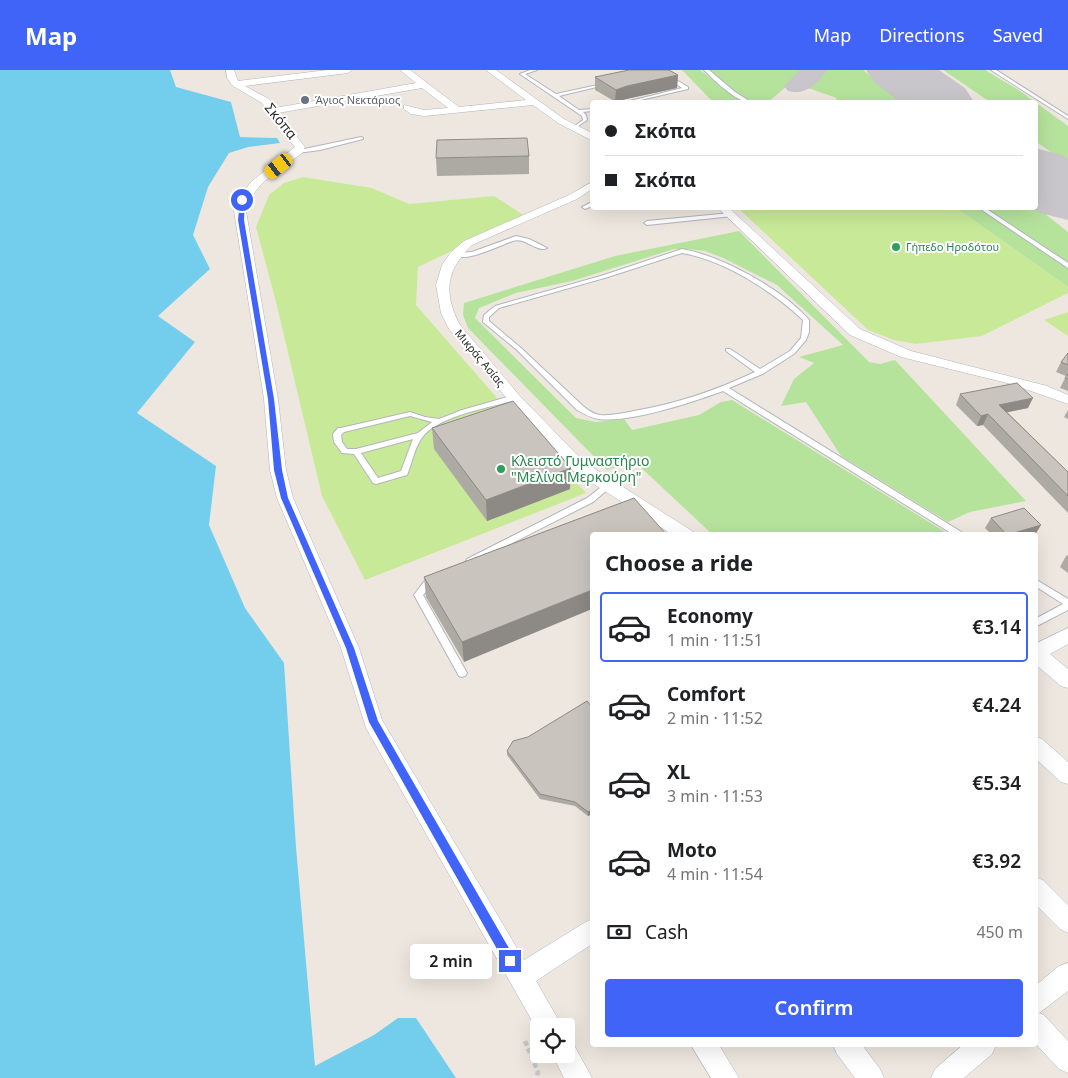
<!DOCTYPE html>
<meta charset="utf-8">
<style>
:root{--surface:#fff;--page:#f6f6f6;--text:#202124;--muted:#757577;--line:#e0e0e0;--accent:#4164f8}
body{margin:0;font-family:"Noto Sans",sans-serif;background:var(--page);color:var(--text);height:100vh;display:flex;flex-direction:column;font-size:19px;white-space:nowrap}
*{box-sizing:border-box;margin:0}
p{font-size:16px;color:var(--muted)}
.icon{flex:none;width:28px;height:28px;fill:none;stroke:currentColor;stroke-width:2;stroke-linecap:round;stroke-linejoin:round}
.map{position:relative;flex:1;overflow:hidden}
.details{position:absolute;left:590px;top:462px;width:448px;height:515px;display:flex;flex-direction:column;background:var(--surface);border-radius:5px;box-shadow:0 5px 20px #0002}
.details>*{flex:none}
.banner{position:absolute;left:590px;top:30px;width:448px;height:110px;border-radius:5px;box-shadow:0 5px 20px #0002;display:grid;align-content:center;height:110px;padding:0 15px;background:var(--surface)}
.tools{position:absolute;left:530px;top:948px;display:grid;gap:10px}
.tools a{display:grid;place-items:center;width:45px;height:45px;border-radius:5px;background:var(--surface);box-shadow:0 5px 20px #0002;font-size:25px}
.end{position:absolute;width:22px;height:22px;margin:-11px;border:6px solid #4164f8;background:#fff;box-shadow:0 0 0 2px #fff}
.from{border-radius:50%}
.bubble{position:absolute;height:35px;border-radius:5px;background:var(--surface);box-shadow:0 5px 20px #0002;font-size:16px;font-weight:600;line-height:35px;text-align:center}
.car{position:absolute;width:15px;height:30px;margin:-15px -8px;border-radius:6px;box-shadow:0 0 4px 1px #0007;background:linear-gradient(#f5c518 24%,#345 0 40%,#f5c518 0 76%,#345 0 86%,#f5c518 0)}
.banner b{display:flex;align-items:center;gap:18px;height:48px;font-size:19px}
.banner b+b{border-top:1px solid var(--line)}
.banner i{width:12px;height:12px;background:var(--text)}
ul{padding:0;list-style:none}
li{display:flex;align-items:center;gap:15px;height:70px;margin:0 10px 8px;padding:0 5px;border:2px solid transparent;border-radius:5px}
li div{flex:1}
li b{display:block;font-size:19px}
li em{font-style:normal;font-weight:600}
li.active{border-color:var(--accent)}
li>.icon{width:45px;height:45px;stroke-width:1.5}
h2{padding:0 15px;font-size:22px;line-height:60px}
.pay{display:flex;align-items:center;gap:12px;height:55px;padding:0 15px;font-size:19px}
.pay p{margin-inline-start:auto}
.action{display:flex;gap:10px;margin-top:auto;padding:10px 15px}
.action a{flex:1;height:58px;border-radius:5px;background:var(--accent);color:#fff;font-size:20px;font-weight:600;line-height:58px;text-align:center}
header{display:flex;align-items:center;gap:30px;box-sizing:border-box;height:70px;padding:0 25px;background:var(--accent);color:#fff}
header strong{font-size:24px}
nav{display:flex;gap:28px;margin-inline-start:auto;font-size:18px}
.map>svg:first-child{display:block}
</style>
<header>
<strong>Map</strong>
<nav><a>Map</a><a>Directions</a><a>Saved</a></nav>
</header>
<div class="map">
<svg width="1068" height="1008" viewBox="0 0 1068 1008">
<rect width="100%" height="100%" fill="#eee7df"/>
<g fill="#b5e39c">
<path d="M682,0H700L743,32H713Z"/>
<path d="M708,0H806L768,32H752L743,28Z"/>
<path d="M825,0H863L904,32H835L837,28L808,18L809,14Z"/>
<path d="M943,0H985L1020,21L1068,56V94L1035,71V32H990Z"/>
<path d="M1035,136L1068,162V217L956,138Z"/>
<path d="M739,161L869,292L880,294L895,290L1026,431L970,442L948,452L841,386L806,332L781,336L794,309L814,293L799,287L843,275L777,215L723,188L705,181L686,179H674L572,211L516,223L479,238L475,248L576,348L596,352L624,349L632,360L699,345L721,332L732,330L950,465H713L634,391L607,400L468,258L463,245L464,233L615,186Z"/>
</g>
<g fill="#c8ea98">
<path d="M303,107L372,118L409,134L494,126L525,146L418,197L416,235L497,328L586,423L365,510L322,426L276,232L256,157L269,125L284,113Z"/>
<path d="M738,138H956L1068,217V223L982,266L916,274L894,270L868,260Z"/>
<path d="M1068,242V266L1044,250Z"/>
</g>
<path fill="#73ceee" d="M0,0H170L176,17L231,32L240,67L277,68L280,73L248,77L229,83L208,117L193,165L210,199L158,246L195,272L137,343L216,396L209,455L245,538L284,593L296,777L315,996L374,965L398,948H416L456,1008H0Z"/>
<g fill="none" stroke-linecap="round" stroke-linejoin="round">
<path fill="#c8c6ca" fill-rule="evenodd" d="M800,0H827C818,14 805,26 788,21L784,16Z"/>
<g fill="#c8c6ca" fill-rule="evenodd">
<path d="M866,0H939L965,18L974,32H900L875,13Z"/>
<path d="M1035,78L1062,85L1068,89V150L1040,143L1034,138Z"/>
</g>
<g stroke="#b2b5bf" stroke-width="2">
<g id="service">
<path d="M530,0H537L525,4L556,24L607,13L609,14L559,26L579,40L592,39V41L583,42L586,45L587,50L574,59L572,58L583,50L582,46L520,4Z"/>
<path d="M704,0H709L735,22L751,32C738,34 713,9 704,0Z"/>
<path d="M991,0H996L1068,46V49Z"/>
<path d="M668,5L688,17V19L632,32H626L682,18L666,7Z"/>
<path d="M361,67L363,68V69L320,80L298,83L295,81Z"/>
<path d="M592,132V136L585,139L582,137Z"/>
<path d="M979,138H985L1068,193V198Z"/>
<path d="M731,143L733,144V146L647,155L644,153L647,151Z"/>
<path d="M516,166L529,169L547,178C537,183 525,167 513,171C498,176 467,193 452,185L455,183L472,182Z"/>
<path d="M682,179C722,186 782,219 809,250V262L806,270L794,284L764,303L763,304L760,305L729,318L963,463L964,465H954L723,321C693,332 630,353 599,349C591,348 584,344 577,340L517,280L483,252L484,245L495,236L604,205ZM682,183C724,190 772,221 803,250L801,268L790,281L760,299L730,279H726V281L755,302C717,320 676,334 634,341C623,343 611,346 600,345C593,344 588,340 583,336L521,278L489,251V247L499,238L608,207Z"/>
<path d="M511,326H517L518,328L517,330C491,337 436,346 421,369C414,380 412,393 407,405L376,414L373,413L354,384L342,383L334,372L333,364L338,358H341L410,342L425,347L439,349L462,340ZM410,346L432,352L418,363L356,379H347L342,372L341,365L344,362ZM413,369L401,401L378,408L361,383Z"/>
<path d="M609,411L613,414L612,416L593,432L473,493H467L466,491L467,489L587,428Z"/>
<path d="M433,506L437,509L423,525L467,603L465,606L462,607L459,606L414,525L426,509Z"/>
<path d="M1035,509L1068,529V540L1035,557V549L1063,534L1035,516Z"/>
</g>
</g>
<g stroke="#b2b5bf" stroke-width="1">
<g id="minor">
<path d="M226,0H234L238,11L327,0H352L348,3L245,16L269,29L275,38L416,13L400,0H410L459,37L526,30L486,0H496L564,49L592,63V70L589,69L558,53L533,35L424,46L411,44L404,39V35L424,40L448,38L422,18L278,43L305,77L302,83C280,100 253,113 246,141L278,329L286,400L293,428L359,578L382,650L524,890L584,853L592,849V874L536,911L562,956H539V963L366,658L341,578L277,428L270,400L264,329L234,141L237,131L251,112L295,77L274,52L262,33L233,16L227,8Z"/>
<path d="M592,112V119L577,129L472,175C446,200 443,223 460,255L519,325L584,392L692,461L694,465H673L572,400L509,331L449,259L441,243L436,215L442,195L451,182L464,171L569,125Z"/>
<path d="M718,138H729L860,259L911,281L1047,316L1068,325V334L1011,314L901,287L850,265Z"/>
<path d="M1068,558V574L1050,584L1068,599V618L1061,616L1035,594V574Z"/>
<path d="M1035,666L1042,669L1068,692V714L1061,712L1035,688Z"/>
<path d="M1035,807L1043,810L1068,835V863L1060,859L1035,834Z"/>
<path d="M1068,893V921L1039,943L1044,945L1068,971V1003L1059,999L1035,973V916L1059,896Z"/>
<path d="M566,972L574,975L592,1008H564L552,984H566Z"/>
<path d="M691,975H719L739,1008H711Z"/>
<path d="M833,975H862L880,999L884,1008H855L837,984Z"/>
<path d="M963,975H996L992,984L964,1008H931L935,999Z"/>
</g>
</g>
<path stroke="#c8c8c8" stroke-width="4.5" stroke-dasharray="5 3" stroke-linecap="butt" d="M525,971L538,1002L536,1008"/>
<use href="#service" fill="#fff" fill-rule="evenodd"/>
<use href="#minor" fill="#fff" fill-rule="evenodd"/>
</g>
<g fill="#ada9a3">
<path d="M678,5L677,18L626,29L616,32L595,20V7Z"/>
<path d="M529,86V104L437,106L436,88Z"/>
<path d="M1068,283V321L1060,318L1066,306L1056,302L1061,292Z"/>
<path d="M960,324L1028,338L1007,342L1068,402V443L983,355L977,356L956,335Z"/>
<path d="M1068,340V349L1064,347Z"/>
<path d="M432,358L570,419L487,451L434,379Z"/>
<path d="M634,428L464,592L426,527L424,507Z"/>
<path d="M991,448L1035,465H992L985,458Z"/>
<path d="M1068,485V503L1060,497L1066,486Z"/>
<path d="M592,637V744L588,746L575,736L540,729L507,685V681Z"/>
</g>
<g fill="#8d8985">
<path d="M678,5L677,18L626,29L615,32L616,20L627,16Z"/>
<path d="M1033,328L1028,338L994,345L999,335Z"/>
<path d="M988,344L983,355L977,356L981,346Z"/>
<path d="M571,398L570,419L487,451L486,430Z"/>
<path d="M1041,455L1035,465H1007Z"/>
<path d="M592,520V539L464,592L462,572Z"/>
<path d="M592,740V744L588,746V742Z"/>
</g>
<g fill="#c9c4be" stroke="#8d8985">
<path d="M629,0H669L678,5L627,16L616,20L595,7Z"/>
<path d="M527,68L529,86L436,88L437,70Z"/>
<path d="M1068,283V295L1061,292Z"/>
<path d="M1068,304V309L1065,308Z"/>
<path d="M1017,313L1033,328L999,335L1068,402V426L988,344L981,346L960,324Z"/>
<path d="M513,331L571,398L486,430L432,358Z"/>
<path d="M634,428L667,465H592V520L462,572L424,507Z"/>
<path d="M1024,438L1041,455L1007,465L991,448Z"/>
<path d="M587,631L592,637V740L588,742L575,732L540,724L507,681L513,671L528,667Z"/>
</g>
<path fill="#4164f8" d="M242,129L245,130L244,150L274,329L282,400L288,428L354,578L378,651L514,887L516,891L510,896L506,895L369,652L346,578L281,428L274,400L268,329L238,150L240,130Z"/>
<circle fill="#6b7280" stroke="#fff" stroke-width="2" cx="305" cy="30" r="5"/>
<g fill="#2e9e5b" stroke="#fff" stroke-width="2">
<circle cx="896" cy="177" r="5"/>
<circle cx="501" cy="399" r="5"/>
</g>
<g text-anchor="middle" stroke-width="4" stroke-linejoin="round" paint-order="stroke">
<g font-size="11" fill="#5b616d" stroke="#fff" text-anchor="start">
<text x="315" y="34">Άγιος Νεκτάριος</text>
</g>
<g font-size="11" fill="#27864d" stroke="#fff" text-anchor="start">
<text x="906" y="181">Γήπεδο Ηροδότου</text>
</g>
<g font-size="11" fill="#2c2c2c" stroke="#fff">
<text transform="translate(480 288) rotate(50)" y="4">Μικράς Ασίας</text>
</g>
<g font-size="14" fill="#2c2c2c" stroke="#fff">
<text transform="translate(281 51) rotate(51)" y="5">Σκόπα</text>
</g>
<g font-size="14" fill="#27864d" stroke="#fff" text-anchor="start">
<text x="511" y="396">Κλειστό Γυμναστήριο<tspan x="511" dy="16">"Μελίνα Μερκούρη"</tspan></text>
</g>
</g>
</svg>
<div class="tools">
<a><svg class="icon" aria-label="locate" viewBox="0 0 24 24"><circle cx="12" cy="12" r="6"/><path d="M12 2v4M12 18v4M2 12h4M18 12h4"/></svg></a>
</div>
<i class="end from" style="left:242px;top:130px"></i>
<i class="end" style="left:510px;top:891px"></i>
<div class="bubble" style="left:410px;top:874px;width:82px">2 min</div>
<i class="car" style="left:279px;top:96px;rotate:232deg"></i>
<div class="banner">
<b><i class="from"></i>Σκόπα</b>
<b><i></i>Σκόπα</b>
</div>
<section class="details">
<h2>Choose a ride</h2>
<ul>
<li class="active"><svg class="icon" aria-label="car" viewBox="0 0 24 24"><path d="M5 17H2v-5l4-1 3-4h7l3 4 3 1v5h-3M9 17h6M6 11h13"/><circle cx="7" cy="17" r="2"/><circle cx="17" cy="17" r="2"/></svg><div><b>Economy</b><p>1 min · 11:51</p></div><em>€3.14</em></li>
<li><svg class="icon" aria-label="car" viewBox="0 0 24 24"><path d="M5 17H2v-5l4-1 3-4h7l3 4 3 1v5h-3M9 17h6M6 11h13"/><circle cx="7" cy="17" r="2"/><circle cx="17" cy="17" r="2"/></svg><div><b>Comfort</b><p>2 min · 11:52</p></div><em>€4.24</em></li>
<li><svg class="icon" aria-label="car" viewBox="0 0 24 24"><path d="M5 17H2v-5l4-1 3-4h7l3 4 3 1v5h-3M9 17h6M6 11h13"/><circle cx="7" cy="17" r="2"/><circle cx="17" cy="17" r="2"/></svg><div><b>XL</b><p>3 min · 11:53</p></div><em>€5.34</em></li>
<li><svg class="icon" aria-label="car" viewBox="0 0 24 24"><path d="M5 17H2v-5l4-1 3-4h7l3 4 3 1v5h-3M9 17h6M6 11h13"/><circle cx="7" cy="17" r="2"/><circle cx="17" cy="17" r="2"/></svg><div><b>Moto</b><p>4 min · 11:54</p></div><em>€3.92</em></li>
</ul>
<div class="pay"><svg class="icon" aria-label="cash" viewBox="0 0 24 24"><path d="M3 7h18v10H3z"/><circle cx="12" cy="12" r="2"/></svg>Cash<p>450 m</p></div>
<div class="action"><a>Confirm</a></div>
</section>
</div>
